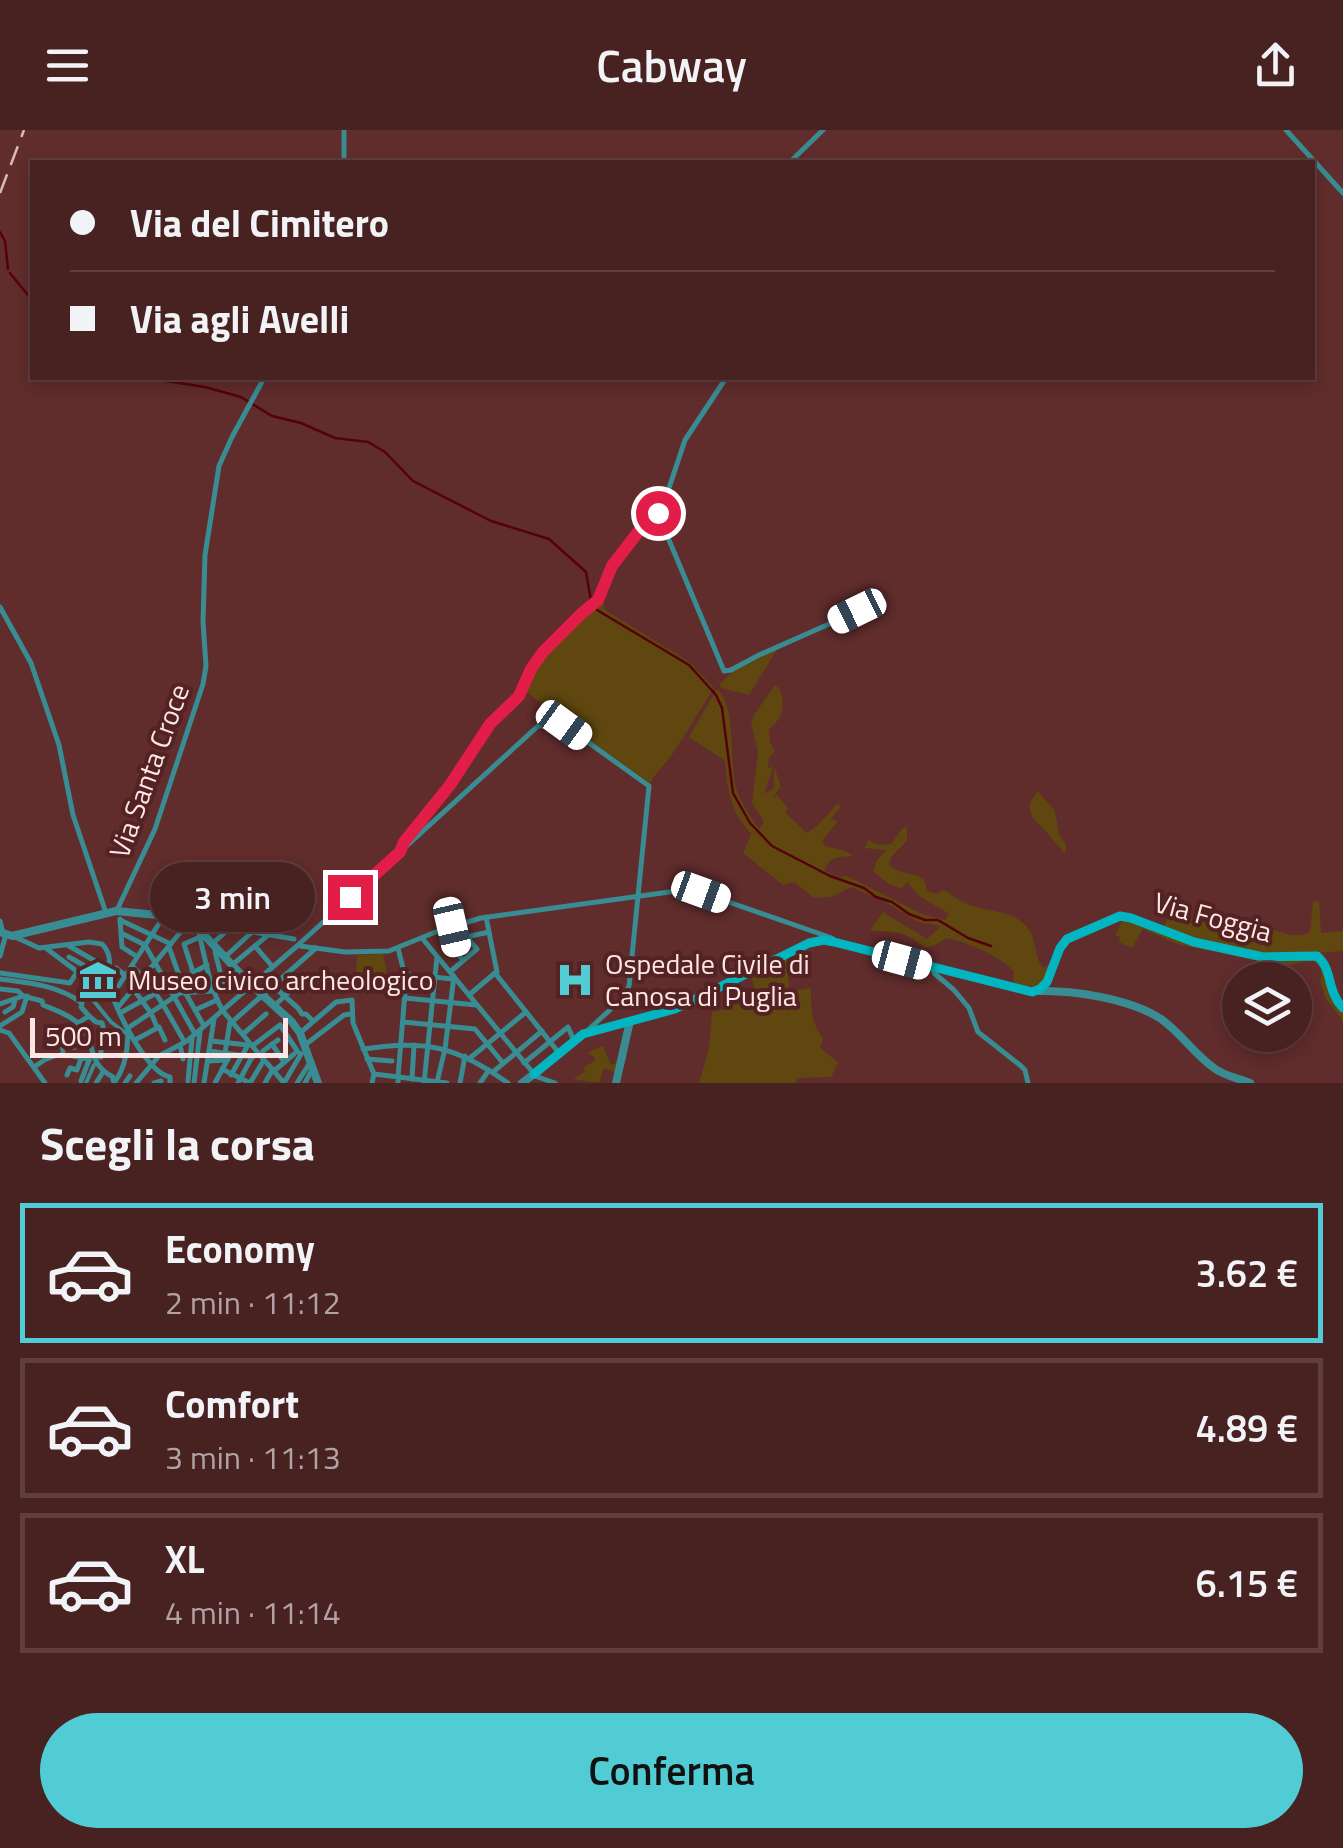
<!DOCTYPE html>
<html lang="it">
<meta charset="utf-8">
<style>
:root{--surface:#482121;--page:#4f292a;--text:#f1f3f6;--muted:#b1a3a5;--line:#603e3f;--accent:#51ccd5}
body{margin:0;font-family:"Titillium Web",sans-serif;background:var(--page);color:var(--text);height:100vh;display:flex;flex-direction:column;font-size:38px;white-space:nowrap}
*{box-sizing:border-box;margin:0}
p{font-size:32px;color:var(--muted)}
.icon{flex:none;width:55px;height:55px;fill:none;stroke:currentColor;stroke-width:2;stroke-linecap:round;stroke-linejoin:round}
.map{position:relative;height:953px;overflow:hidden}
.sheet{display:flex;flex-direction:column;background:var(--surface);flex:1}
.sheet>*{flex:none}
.banner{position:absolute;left:30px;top:30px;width:1285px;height:220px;border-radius:0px;box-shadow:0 5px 15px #0003,0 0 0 2px var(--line);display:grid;align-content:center;height:220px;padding:0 40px;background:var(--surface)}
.controls{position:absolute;left:1222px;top:832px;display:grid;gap:20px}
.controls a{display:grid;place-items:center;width:90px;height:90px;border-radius:50%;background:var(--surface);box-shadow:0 5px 15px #0003,0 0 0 2px var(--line);font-size:50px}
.scale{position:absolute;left:30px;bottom:25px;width:258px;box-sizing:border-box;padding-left:10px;border:5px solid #fce7e6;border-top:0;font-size:28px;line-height:35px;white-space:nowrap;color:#fce7e6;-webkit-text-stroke:8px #542222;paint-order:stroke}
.end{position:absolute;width:45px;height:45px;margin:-22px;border:12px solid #e11d48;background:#fff;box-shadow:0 0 0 5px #fff}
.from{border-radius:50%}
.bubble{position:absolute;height:70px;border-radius:35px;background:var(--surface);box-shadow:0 5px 15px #0003,0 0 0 2px var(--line);font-size:32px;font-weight:600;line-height:70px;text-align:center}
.car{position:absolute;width:30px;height:60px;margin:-30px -15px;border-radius:12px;box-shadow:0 0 8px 2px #0007;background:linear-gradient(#fff 24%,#345 0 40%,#fff 0 76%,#345 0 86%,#fff 0)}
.banner b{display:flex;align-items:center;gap:35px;height:95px;font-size:38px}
.banner b+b{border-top:2px solid var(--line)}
.banner i{width:25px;height:25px;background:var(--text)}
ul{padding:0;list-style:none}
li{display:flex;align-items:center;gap:30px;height:140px;margin:0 20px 15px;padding:0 20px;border:5px solid var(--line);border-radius:0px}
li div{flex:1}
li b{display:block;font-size:38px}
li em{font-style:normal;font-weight:600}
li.current{border-color:var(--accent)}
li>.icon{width:90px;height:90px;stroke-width:1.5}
h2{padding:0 40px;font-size:45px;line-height:120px}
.cta{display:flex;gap:20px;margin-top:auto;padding:20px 40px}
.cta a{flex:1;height:115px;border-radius:60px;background:var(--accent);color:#111;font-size:40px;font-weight:600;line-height:115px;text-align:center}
header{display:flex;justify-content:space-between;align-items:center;height:130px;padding:0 40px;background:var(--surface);font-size:45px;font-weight:600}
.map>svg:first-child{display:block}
</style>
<header><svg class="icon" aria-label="menu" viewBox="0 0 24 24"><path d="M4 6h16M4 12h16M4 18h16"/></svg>Cabway<svg class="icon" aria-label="share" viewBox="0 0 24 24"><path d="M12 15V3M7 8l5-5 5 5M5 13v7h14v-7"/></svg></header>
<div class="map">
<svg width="1343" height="953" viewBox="0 0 1343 953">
<rect width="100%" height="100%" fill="#602c2c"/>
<g fill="#60470f">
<path d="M602,466L605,480L689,532L714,558C701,578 689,599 675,620C668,632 657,640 650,653L565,593L560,591L547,594L541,588V573L524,560C539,528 561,507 586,482L592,479Z"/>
<path d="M778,518L749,565L721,558L720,554L732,542Z"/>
<path d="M775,555L780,559C785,577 784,587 769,599L770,612L775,621L769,628L768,638L773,637L764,664L774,658V636L781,657L772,668L777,665L788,678L785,682L807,703L818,695L837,674L841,676L831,689L838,691L822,711L825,716L846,721L853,726C837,727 831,726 824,741L838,747L847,746L922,784L945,790L949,784L918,765L907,752L902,759L889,754L873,741L877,730L886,720L864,718L869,710L877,715L891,714L902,699L907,696V711L891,727L889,735C902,746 912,741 924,749L927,761L937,764L944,760C951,764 958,770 965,773C986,783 1015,778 1030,801C1037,813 1034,828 1043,838L1050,834L1048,842L1039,856L1030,859L1013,851L1014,841C997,825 970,813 946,808C919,827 926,812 903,804C893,801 880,802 870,800L883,782L927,809L941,796L918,792L884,771L851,757L831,767L814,768L794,752L783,755L743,723L751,704C730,680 728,662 725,631L689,607L717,559C737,576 729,633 736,658C741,673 750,686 759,699L764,692L752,673L758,623L751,592L756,582Z"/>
<path d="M1038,661L1055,681L1059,704L1066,715L1065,724C1059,717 1054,710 1048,704C1035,689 1020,681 1038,661Z"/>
<path d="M1313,771L1319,772L1321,803L1343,801V820C1332,823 1323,823 1311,822C1301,822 1290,825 1279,825C1245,825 1195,810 1163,797L1172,781L1264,815L1269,798C1281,803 1300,809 1310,802Z"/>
<path d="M1123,789L1249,826L1317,829L1325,843L1330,867L1343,883V891L1325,867L1320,851C1324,842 1320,835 1312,830L1275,838L1266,832L1177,814L1143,799L1132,818L1119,812L1120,806H1115Z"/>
<path d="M383,824L390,859L355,865L357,825Z"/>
<path d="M787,827L789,862L811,858C811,878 811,892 823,909L820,917L838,933L831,947L797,948L796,953H699L709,918L712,882L726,879L756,865L751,845Z"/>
<path d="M603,916L611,935L617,933L616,943L604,938L599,953L573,949L585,942L583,938L594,931L595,928L589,923H586Z"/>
</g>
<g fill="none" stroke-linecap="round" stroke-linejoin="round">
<g stroke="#57000d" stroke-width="2.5">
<path d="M0,102L5,111L8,139"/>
<path d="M10,143L32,170"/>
<path d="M147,248L205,257L241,267L272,286L301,293L335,308L368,312L385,322L413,351L491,391L549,409L586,442L591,471L597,480L689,535L716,565L722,578L733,663L750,693L772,716L830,746L864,758L876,767L892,772L909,784L925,790H938L968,808L991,816"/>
</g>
<g stroke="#398c92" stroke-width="4">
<path d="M88,864L111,892L127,904"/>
<path d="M63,911L74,918"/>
<path d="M64,925L61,915L67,901"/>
<path d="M43,931L61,924L90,930"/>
<path d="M86,953L94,935"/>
</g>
<g stroke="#398c92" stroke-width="5">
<path d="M1286,0L1343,63"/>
<path d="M344,32V0"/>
<path d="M790,32L823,0"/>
<path d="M656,379L724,541L731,540L759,525L863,479"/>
<path d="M0,477L31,533L59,615L73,685L106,783"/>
<path d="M401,719L403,712L450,655L486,601L519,566L531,539L543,523L581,484L598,470L605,448L612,436L667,364L685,310L726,248"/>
<path d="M117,780L155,699L203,554L206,536L203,492L205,425L219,336L232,307L264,248"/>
<path d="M486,787L497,842"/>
<path d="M120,789L122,817L136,826"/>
<path d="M120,790L171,814"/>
<path d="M0,791L3,803"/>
<path d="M452,797L458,824L463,830"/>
<path d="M198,799C205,827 209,857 223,881L264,930L266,932L284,953L301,924L298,922L280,895L252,916"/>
<path d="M121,803L145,815L195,904"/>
<path d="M15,807L39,818L89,812L102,814C116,828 105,842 110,858C116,881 147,943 170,947V953"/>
<path d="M422,808L534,944"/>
<path d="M213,813L230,798L294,809"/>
<path d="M69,816L109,839"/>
<path d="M255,816L272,836"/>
<path d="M300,816L345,822L389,821L438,801L481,788L691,759L832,808"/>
<path d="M169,817L185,862L204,896"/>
<path d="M398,818L406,850L398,947"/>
<path d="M457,818L471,806L489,802"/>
<path d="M47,819L79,843L111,861"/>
<path d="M218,819L215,822L224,857"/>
<path d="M0,826L6,804"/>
<path d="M69,827L108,849"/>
<path d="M225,827L252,802"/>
<path d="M232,835L268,805"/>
<path d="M132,836C155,857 169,885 184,911"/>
<path d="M116,838L137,855"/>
<path d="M933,838L934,843L954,860L969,878L978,902L1021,936L1025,940L1028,953"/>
<path d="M451,841L477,819L468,809"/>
<path d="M193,842L184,814L200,807"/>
<path d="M0,843L70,853L77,842"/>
<path d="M495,843L559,923"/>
<path d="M406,844L452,849"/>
<path d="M0,849C30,853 57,855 82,873L81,877L89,886"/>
<path d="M273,856L298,878L302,884H306L313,891"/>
<path d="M0,859L18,861L23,866"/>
<path d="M134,860L151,883L157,897"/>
<path d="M469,865L495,843"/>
<path d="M112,866L164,786"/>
<path d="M405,868L476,875"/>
<path d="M0,874L23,866L42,871L43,875C55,880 70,885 79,894C97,913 86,933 113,947V950"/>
<path d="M274,876L301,851"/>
<path d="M118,877L189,792"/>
<path d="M195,880L217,870"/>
<path d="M5,882L13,877L15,870"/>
<path d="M120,883L207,835"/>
<path d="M232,892L316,818"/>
<path d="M403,892L475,899L503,933"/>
<path d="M78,893L89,886L96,892L102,893L107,912L101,913V927H94"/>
<path d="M0,896L22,882L27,866"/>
<path d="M0,900L9,903L45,953"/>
<path d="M300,903L336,872L352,870L353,893L374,944L372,953"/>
<path d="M243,904L266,884"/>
<path d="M135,910L159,897L165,910"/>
<path d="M211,911L248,915"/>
<path d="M272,914L284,932"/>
<path d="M180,915L183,929"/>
<path d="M305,915L344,885L351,884"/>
<path d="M363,919C429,910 454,916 508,953"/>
<path d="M209,921L253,927L258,923"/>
<path d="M263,921L278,910"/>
<path d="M225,923L230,892"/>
<path d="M470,928L526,882"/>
<path d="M367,929L392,931"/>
<path d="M208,931L227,930"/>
<path d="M524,933L568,897L574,911"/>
<path d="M34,937L43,931"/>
<path d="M222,939L250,953"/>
<path d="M274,941L294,924"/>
<path d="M493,942L542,901"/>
<path d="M374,944L447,953"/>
<path d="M67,945L70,938L77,940L81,929"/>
<path d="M231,945L248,915"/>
<path d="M535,946L555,953"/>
<path d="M412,949L414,915"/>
<path d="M81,951L89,930"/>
<path d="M188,951L192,909"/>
<path d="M437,952L445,919L454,846"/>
<path d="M96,953L103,942"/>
<path d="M114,953C126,937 128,918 128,898L180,863L213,861L246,850"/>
<path d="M125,953L130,946"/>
<path d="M136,953L159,926L187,911L297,816L538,596L564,595L649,656L629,856L623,868L588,900"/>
<path d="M154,953L161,951"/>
<path d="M194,953L200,902"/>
<path d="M204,953L214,889"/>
<path d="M215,953L230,925"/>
<path d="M238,953L252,927"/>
<path d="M250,953L264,930"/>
<path d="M265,953L273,939"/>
<path d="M297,953L311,931"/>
<path d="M305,953L313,938"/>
<path d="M398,953V951"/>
<path d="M424,953L437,827"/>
<path d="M460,953L465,926"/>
<path d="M480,953L489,940"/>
</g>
<g stroke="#398c92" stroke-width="8">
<path d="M0,802L12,806L116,781L157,785L194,794L246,850L292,892L300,903L318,953"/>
<path d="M1038,861C1074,860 1131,869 1161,889C1181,903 1194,924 1214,938C1224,946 1238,948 1250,953"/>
<path d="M522,953L534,944"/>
<path d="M616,953L630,891"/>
</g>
<path stroke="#01b6c0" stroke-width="9" d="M534,944L583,904L675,879L809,813L824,810L834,812L1032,862L1040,859L1047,852L1060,818L1067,809L1120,786L1131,788L1194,812L1263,827L1317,826C1333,839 1326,860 1343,878"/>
<path stroke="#d7bbba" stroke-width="2.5" stroke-dasharray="20 10" stroke-linecap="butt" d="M0,63L24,0"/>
</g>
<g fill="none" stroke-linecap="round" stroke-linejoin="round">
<path stroke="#e11d48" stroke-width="12" d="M350,767L400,722L404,712L450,655L490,594L519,566L531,539L543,522L581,484L598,470L612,436L652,384L656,379L658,383"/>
</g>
<defs>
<g id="museum-bare" transform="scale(3)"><path d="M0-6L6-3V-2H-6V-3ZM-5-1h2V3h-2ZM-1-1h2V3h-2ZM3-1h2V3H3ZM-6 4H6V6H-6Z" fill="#51ccd5" stroke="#542222" stroke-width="2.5" paint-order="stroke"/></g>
<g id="hospital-bare" transform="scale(3)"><path d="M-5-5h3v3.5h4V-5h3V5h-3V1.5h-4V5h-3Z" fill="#51ccd5" stroke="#542222" stroke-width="2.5" paint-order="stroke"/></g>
</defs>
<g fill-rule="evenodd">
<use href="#museum-bare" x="98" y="850"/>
<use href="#hospital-bare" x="575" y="850"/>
</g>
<g text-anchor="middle" stroke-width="8" stroke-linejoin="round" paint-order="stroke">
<g font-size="28" fill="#fce7e6" stroke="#542222">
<text transform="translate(149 641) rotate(-70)" y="10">Via Santa Croce</text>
<text transform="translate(1213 787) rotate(15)" y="10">Via Foggia</text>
</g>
<g font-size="28" fill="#fce7e6" stroke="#542222" text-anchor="start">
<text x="605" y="844">Ospedale Civile di<tspan x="605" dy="32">Canosa di Puglia</tspan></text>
<text x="128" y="860">Museo civico archeologico</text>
</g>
</g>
</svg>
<div class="controls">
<a><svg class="icon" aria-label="layers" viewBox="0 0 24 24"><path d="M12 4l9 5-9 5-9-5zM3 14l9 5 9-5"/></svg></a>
</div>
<div class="scale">500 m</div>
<i class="end from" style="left:658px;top:383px"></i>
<i class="end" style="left:350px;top:767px"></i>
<div class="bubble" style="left:150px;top:732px;width:165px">3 min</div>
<i class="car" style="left:857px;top:481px;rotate:244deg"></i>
<i class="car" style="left:564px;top:595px;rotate:126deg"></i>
<i class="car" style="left:701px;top:762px;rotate:110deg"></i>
<i class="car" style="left:452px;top:797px;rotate:167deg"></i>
<i class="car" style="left:902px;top:830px;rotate:105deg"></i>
<div class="banner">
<b><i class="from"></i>Via del Cimitero</b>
<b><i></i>Via agli Avelli</b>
</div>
</div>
<section class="sheet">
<h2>Scegli la corsa</h2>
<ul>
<li class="current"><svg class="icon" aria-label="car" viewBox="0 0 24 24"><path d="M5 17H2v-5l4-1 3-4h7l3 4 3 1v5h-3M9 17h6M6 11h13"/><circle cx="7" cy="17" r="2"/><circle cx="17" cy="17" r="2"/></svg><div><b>Economy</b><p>2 min · 11:12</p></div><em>3.62 €</em></li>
<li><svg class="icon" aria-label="car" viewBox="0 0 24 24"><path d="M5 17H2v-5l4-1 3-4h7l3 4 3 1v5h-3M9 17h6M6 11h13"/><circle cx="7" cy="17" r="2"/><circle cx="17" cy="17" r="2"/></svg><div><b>Comfort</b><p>3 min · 11:13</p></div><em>4.89 €</em></li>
<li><svg class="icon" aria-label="car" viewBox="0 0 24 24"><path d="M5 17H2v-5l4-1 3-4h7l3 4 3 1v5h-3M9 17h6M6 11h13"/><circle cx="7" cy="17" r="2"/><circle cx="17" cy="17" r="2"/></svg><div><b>XL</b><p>4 min · 11:14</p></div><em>6.15 €</em></li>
</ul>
<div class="cta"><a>Conferma</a></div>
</section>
